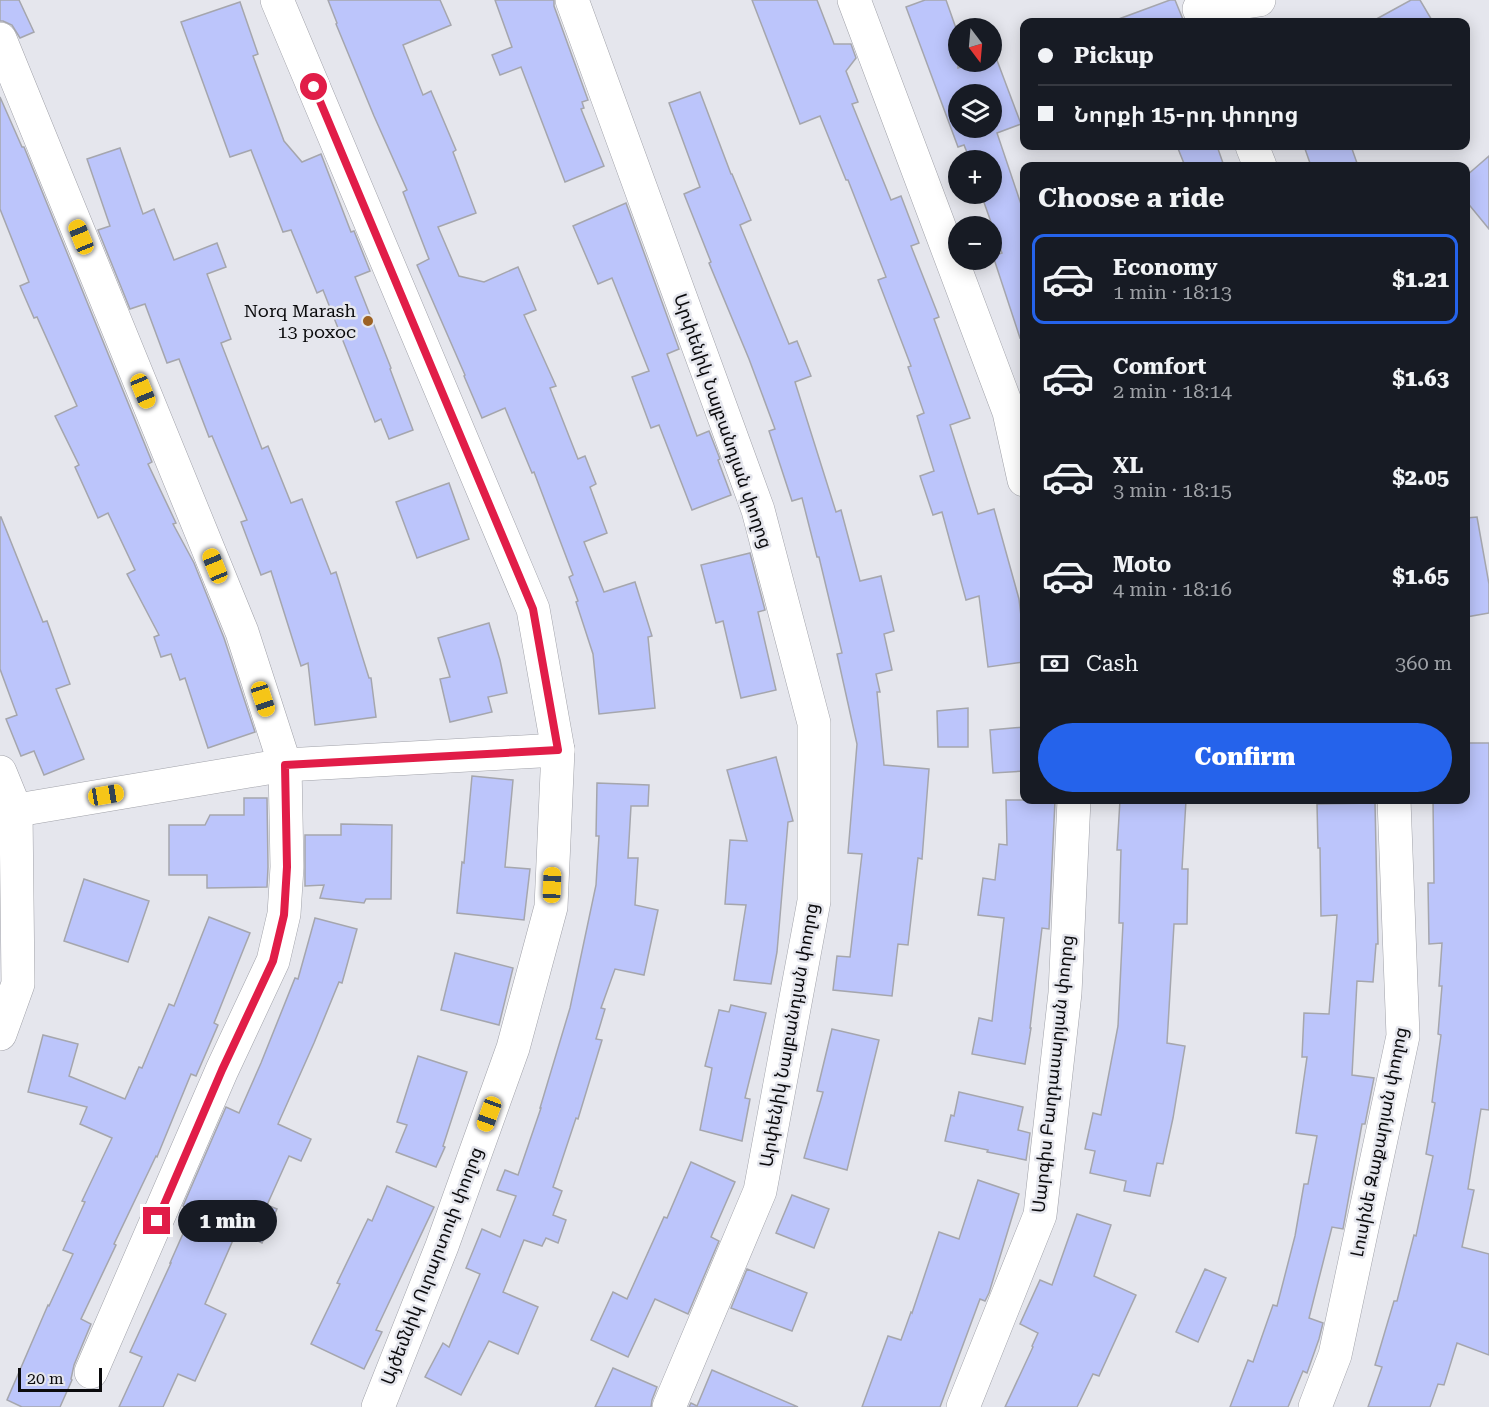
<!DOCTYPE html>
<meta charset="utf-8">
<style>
:root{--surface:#171b24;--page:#20242c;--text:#f1f3f6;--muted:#9ea1a6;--line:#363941;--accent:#2563eb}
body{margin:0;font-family:"Roboto Serif","Noto Sans Armenian",serif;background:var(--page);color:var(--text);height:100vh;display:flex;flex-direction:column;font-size:22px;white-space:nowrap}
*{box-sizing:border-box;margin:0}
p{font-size:20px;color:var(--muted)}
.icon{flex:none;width:33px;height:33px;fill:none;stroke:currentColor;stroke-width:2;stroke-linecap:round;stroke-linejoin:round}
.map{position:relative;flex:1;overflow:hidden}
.sheet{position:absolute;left:1020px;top:162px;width:450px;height:642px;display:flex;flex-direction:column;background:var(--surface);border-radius:12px;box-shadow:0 3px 15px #0003}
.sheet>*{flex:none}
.top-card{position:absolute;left:1020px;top:18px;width:450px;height:132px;border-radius:12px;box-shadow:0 3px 15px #0003;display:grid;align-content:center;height:132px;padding:0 18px;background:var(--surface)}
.needle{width:39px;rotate:164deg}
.buttons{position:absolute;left:948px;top:18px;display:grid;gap:12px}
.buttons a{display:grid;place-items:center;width:54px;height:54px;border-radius:50%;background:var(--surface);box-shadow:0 3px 15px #0003;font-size:30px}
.scale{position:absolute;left:18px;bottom:15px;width:84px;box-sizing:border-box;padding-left:6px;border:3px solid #0b0b0d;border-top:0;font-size:16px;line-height:21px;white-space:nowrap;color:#0b0b0d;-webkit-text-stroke:4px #e5e6ed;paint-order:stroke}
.end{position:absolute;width:27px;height:27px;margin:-14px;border:8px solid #e11d48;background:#fff;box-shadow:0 0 0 3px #fff}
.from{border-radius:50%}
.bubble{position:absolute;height:42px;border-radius:21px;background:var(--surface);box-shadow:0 3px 15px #0003;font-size:20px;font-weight:800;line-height:42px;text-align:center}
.car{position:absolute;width:18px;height:36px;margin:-18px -9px;border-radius:8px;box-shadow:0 0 4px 2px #0007;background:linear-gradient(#f5c518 24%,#345 0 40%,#f5c518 0 76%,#345 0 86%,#f5c518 0)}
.top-card b{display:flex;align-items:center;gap:21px;height:57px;font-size:22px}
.top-card b+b{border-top:2px solid var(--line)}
.top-card i{width:15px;height:15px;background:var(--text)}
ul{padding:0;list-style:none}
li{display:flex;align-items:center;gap:18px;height:90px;margin:0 12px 9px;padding:0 6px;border:3px solid transparent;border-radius:12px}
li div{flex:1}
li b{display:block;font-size:22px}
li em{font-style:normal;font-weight:800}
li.on{border-color:var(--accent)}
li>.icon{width:54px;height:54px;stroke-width:1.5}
h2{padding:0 18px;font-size:27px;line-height:72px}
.pay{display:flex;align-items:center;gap:15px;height:66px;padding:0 18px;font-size:22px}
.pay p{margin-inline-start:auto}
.primary-button{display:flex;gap:12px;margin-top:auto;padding:12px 18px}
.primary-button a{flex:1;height:69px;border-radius:36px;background:var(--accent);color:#fff;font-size:24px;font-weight:800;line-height:69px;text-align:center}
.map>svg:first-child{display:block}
</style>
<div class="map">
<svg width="1489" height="1407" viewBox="0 0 1489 1407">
<rect width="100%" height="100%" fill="#e5e6ed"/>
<g fill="#bcc5fb" stroke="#a5a6ad" stroke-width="1.5" fill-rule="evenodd">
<path d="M0,0H19L34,32L20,38L12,25L3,21H0Z"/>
<path d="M328,0H440L451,25L403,45L423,95L431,91L456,150L453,152L476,213L438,227L459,276L484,282L518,267L536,310L524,315L556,386L550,388L578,459L585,456L596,484L590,487L607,533L584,542L604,592L635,582L652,636L648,637L655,708L599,714L593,654L576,602L578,601L569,577L573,575L534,472L532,473L505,408L482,418L464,376L465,375L417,265L429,259L403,192L407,190L374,116L336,24L337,23Z"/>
<path d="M495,0H554V6L588,100L582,102L584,108L581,109L604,166L565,182L521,67L500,75L492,55L512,47Z"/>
<path d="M752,0H817L834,44H851L856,58L846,71L858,102L852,104L891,200L901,196L919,243L911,246L939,317L934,319L970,418L950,425L978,514L994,509L1019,599L1024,642V662L988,667L979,596L966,600L942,512L933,515L920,476L934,471L917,416L924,413L908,367L911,366L878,280L886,277L848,180H846L820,116L800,124Z"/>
<path d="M925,0H946L958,34V68L977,62H992V56L995,55L1021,124L997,133L1024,213V337L1020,338L993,256L1002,253L981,194H992V160H970L964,145L958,147L906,7ZM958,94H992V128H958Z"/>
<path d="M1170,0H1175L1184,22H1117L1116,20Z"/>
<path d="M1411,0H1420L1433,22H1371Z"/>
<path d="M240,2L258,54L253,56L284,141L302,162L321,154L351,232L354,231L370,271L355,277L391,368L390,369L413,430L389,439L381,419L375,422L323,290L317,293L291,230L283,232L251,150L230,157L181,22Z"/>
<path d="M700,92L731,174H732L751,220L740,225L789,344L797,341L811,376L795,382L836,512L841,510L860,581L881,576L894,631L884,634L892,670L876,674L880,692H877L884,765L929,769L922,859L918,858L908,945L898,944L892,996L833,990L837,956L850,957L862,854L848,853L857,744L837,654L842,653L819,557H817L802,498L792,501L769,431L775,429L749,359L709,263L711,262L684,194L700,187L669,103Z"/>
<path d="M0,97L22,147H24L152,462L148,464L176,523L173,524L194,563L224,638L255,732L208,748L185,678L180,680L171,654L161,657L154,637L159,635L127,574L135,570L108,513L98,518L75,467L79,465L55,416L77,406L37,317L34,318L20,286L29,282L0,209Z"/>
<path d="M1177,146H1217L1224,166H1185Z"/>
<path d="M1304,146H1351L1358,166H1311Z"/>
<path d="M120,148L143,214L154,209L174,260L217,243L226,267L207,274L231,339L221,343L262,449L268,446L291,503L302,499L331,574L336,572L369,678H371L376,717L315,725L308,663L301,666L271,571L261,575L241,522L247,520L212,436L209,437L179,359L167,363L145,304L130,309L98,230L110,226L87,159Z"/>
<path d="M1489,156V229L1466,201V176Z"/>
<path d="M626,203L679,349L667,354L697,436L709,431L720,459L718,460L731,495L692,510L659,425L651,428L632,377L649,371L612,278L598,284L573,226Z"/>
<path d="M449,483L469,539L417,558L396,502Z"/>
<path d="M0,517H1L43,622L47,621L70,684L56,689L84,759L44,775L34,751L21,756L6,719L17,715L0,669Z"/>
<path d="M1477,517L1489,584V613L1466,617V518Z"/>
<path d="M750,553L765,610L758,612L776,690L741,698L723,621L716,623L701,565Z"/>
<path d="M489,623L500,660L507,693L488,697L492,712L450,722L440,679L450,677L438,638Z"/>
<path d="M968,708V747H938L937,711Z"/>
<path d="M1024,727V771L993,773L990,730Z"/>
<path d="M1466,743H1489V1110L1481,1109L1468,1189L1474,1190L1462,1247L1489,1254V1355L1457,1343L1444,1385L1438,1384L1430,1407H1368L1382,1367L1375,1365L1394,1301H1397L1414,1235L1416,1236L1433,1156L1426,1154L1435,1103L1432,1102L1441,1035L1438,1034L1442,986H1439L1442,943L1429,944L1428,883H1434L1433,800H1466Z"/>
<path d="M776,757L793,821L788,822L777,952L771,984L734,980L746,905L725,904L730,840L747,841L727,770Z"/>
<path d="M472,776L513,780L505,867L530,869L524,920L457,913L462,862L464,863Z"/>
<path d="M597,783L649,785L648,806H631L628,858H638L635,905L658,910L644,975L615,969L601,1008L605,1009L596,1039L602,1040L578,1119L576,1118L553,1187L562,1191L553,1215L566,1220L558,1243L546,1238L542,1246L524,1240L503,1292L538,1307L518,1354L489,1341L461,1395L425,1377L443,1343L449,1347L480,1274L466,1268L482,1229L500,1237L516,1196L497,1190L505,1170L518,1175L541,1108H540L570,1008L596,885L599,836H596Z"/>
<path d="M244,798H267L268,867L267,887L207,888V875H169V825H205L210,815H244Z"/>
<path d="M1006,800H1055L1049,929L1042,928L1030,1028H1031L1025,1064L972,1054L979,1018L992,1021L1004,918L978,915L983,878L995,880L999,844L1007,845Z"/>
<path d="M1120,800H1186L1182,869H1188L1187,924H1174L1167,1043L1185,1046L1173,1118L1163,1164L1157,1163L1150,1196L1124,1191L1126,1181L1090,1173L1095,1151L1085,1149L1093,1113L1101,1115L1118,1026L1123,923H1119L1121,850H1117Z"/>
<path d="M1375,803L1378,944H1376L1373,982L1357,981L1352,1075L1374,1078L1365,1124H1362L1343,1229L1332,1227L1309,1318L1323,1323L1319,1339L1307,1373L1303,1371L1288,1407H1230L1248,1360L1253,1362L1273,1305L1277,1306L1295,1236L1304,1184H1308L1317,1136L1296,1133L1307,1057H1302L1304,1013L1329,1014L1337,915L1321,916L1320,848H1318L1317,804Z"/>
<path d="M341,824L392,825L391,899H366L364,903L320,898L324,885L305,886V835H341Z"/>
<path d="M84,879L149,901L128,962L64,941Z"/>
<path d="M209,917L250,933L214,1023L218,1025L196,1076L191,1074L157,1157L156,1156L114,1244L116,1245L81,1319L91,1324L74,1365L71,1379L72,1380L60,1407H22L7,1400L48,1305L49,1306L73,1254L63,1250L85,1202L82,1201L112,1138L80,1124L87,1107L28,1092L43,1035L78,1044L69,1076L125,1099L139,1067L142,1068L169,1004L174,1006Z"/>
<path d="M315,918L357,929L342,983L339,982L314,1043L278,1124L311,1139L301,1161L289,1156L267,1205L277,1209L262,1243L237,1231L205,1304L226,1314L195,1381L178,1374L163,1407H119L142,1357L130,1352L171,1263H170L193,1211L183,1206L226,1107L239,1113L261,1063L295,978L298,979Z"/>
<path d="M455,953L513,968L499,1025L441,1010Z"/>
<path d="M731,1005L766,1013L745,1098L750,1099L742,1141L700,1130L712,1068L705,1066L719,1010L729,1012Z"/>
<path d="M832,1029L879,1040L847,1170L804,1158L823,1092L817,1091Z"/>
<path d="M418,1056L467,1072L443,1146L445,1147L436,1167L396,1152L407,1125L397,1122Z"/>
<path d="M959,1092L1023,1107L1018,1130L1030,1133L1026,1160L987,1152L988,1150L945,1141L951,1115L954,1116Z"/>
<path d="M691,1162L735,1182L711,1237L719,1241L688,1314L655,1299L628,1357L591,1340L613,1292L627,1299L664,1217L667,1218Z"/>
<path d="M978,1180L1019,1194L989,1293L985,1301L980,1299L940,1407H862L888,1336L901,1340L911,1312L912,1313L939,1232L959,1239Z"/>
<path d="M387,1186L434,1207L376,1330L382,1332L364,1369L311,1344L340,1284L337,1283L368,1219L372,1221Z"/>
<path d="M792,1195L829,1209L814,1248L776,1233Z"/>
<path d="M1077,1214L1111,1225L1094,1276L1136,1295L1099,1376L1093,1374L1077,1407H1005L1033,1347L1032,1346L1038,1333L1020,1324L1040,1280L1052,1285Z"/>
<path d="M747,1269L807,1293L792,1331L731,1308Z"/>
<path d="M1205,1269L1226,1278L1198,1342L1176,1332Z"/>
<path d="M613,1368L657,1387L652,1400L651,1407H595Z"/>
<path d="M712,1370L798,1407H689L691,1403L697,1406Z"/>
</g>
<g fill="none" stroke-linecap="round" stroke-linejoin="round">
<g stroke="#a1a2a9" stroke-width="34">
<g id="minor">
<path d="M277,0L533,609L558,750L551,907L513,1048L442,1246L378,1407"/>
<path d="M572,0L758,510L814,723V901L760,1191L669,1407"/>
<path d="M854,0L1009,412L1024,480"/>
<path d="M1199,9L1259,0"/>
<path d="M0,39L242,632L285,765L287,867L284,914L273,961L222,1070L91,1372"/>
<path d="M1252,146L1260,166"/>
<path d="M0,772L16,811L18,984L0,1034"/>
<path d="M0,813L285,765L558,750"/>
<path d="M963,1407L1040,1215L1065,993L1074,800"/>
<path d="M1315,1407L1335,1355L1403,1036L1394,800"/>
</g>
</g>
<use href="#minor" stroke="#fff" stroke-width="33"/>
</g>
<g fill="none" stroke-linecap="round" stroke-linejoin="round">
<path stroke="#e11d48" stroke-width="8" d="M157,1221L222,1070L273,961L284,915L287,867L285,765L558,750L533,609L314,87"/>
</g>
<circle fill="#9d6223" stroke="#e5e6ed" stroke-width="2" cx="368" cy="321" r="6"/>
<g text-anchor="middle" stroke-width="5" stroke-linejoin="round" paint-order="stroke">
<g font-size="18" fill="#0b0b0d" stroke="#e5e6ed" text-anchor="end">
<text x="356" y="317">Norq Marash<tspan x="356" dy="21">13 poxoc</tspan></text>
</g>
<g font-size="18" fill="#0b0b0d" stroke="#e5e6ed">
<text transform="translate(723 421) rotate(71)" y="6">Արփենիկ Նալբանդյան փողոց</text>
<text transform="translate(789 1035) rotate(-80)" y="6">Արփենիկ Նալբանդյան փողոց</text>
<text transform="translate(1053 1074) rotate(-84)" y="6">Սարգիս Բաղդասարյան փողոց</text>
<text transform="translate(1379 1142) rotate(-79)" y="6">Լուսինե Զաքարյան փողոց</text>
<text transform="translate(432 1266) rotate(-69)" y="6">Այծեմնիկ Ուրարտուի փողոց</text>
</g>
</g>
</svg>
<div class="buttons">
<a><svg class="needle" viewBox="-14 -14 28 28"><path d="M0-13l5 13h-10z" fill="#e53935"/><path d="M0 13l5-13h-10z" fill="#9ea1a6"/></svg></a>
<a><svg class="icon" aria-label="layers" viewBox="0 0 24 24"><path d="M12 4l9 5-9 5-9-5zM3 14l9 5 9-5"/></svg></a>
<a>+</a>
<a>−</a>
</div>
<div class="scale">20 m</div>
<i class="end from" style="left:314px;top:87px"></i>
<i class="end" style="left:157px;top:1221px"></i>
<div class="bubble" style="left:178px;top:1200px;width:99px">1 min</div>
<i class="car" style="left:81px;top:237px;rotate:338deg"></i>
<i class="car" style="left:143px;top:391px;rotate:158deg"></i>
<i class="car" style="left:215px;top:566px;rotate:338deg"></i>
<i class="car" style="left:263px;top:699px;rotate:162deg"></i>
<i class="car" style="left:106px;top:795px;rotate:80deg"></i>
<i class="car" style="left:552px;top:885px;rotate:2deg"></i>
<i class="car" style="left:489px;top:1114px;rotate:200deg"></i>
<div class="top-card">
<b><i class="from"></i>Pickup</b>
<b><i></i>Նորքի 15-րդ փողոց</b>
</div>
<section class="sheet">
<h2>Choose a ride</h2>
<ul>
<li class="on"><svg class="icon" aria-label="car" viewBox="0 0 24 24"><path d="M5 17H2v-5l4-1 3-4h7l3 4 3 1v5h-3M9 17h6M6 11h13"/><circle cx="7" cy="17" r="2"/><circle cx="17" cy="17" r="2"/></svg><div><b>Economy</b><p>1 min · 18:13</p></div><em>$1.21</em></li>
<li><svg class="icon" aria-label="car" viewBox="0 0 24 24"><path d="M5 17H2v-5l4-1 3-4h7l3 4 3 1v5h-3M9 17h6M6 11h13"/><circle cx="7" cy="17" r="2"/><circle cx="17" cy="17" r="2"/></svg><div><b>Comfort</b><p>2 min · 18:14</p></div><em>$1.63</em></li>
<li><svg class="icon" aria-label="car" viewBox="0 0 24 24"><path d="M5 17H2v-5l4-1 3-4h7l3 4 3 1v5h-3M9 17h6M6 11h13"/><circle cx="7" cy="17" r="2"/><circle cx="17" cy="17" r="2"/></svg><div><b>XL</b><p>3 min · 18:15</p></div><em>$2.05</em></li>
<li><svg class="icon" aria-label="car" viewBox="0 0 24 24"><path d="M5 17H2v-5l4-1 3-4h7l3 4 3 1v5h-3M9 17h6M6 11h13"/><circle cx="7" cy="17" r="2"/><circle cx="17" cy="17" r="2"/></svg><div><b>Moto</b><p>4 min · 18:16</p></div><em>$1.65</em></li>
</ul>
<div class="pay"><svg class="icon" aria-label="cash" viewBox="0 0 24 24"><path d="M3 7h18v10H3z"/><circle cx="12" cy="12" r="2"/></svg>Cash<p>360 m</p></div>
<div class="primary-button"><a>Confirm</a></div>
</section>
</div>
